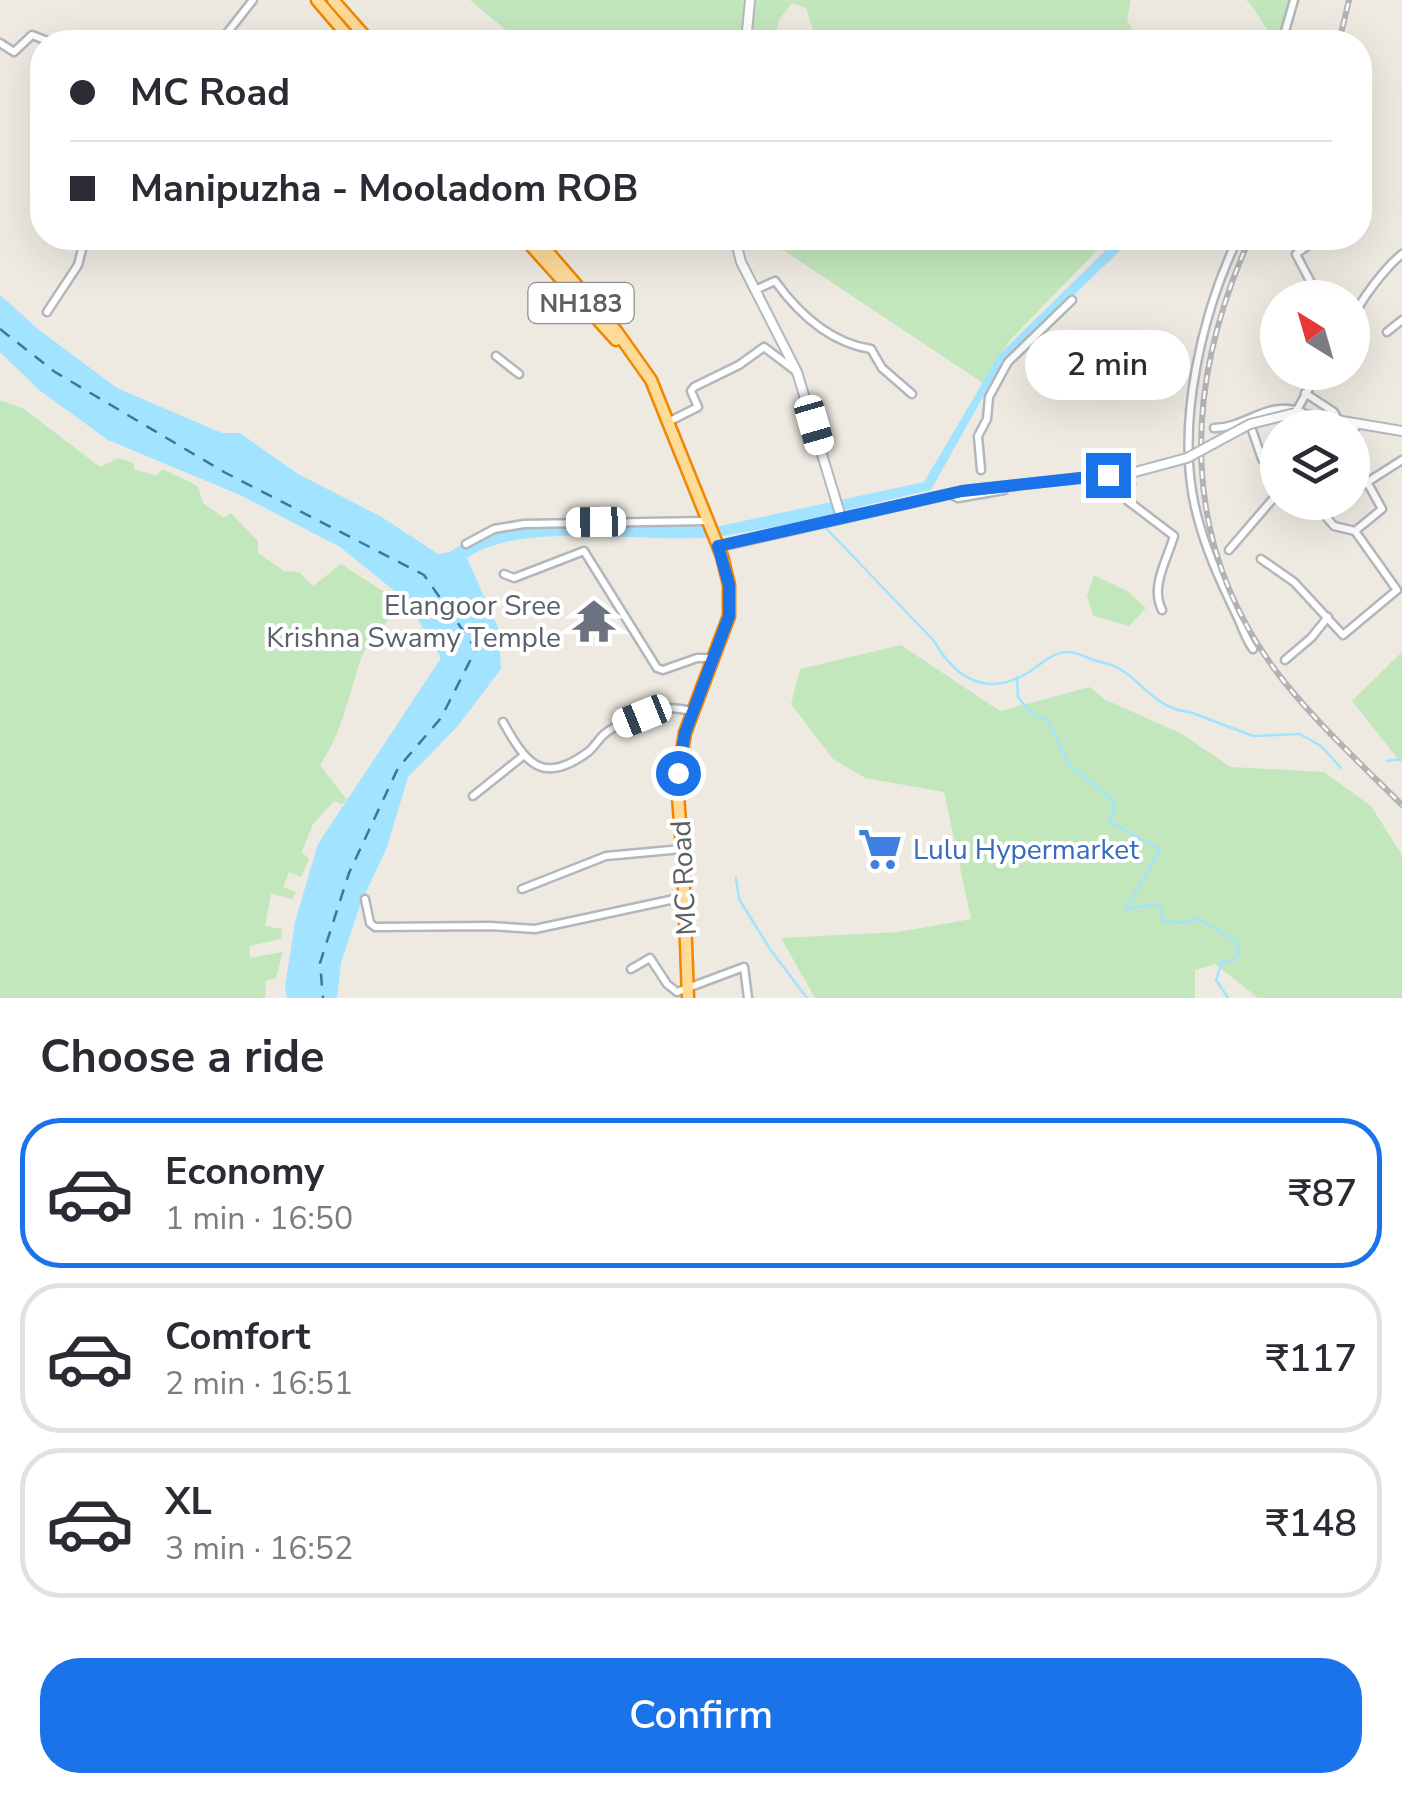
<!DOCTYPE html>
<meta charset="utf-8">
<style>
:root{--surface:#fff;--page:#f2f2f3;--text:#2b2b33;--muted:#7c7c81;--line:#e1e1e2;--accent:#1a73e8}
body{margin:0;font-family:"Nunito Sans",sans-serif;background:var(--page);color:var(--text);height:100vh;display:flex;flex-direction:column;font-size:38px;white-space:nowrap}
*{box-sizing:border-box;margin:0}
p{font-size:32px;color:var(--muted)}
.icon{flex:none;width:55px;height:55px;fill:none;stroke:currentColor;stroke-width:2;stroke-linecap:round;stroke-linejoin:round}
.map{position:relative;height:998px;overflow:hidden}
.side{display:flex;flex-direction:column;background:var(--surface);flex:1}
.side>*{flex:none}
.guide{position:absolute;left:30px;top:30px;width:1342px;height:220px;border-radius:40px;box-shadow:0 10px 40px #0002;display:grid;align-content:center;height:220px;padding:0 40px;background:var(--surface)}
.needle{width:65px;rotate:323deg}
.controls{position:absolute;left:1260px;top:280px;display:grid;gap:20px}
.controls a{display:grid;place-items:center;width:110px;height:110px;border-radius:50%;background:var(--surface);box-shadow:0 10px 40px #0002;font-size:50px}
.end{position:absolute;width:45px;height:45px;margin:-22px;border:12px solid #1a73e8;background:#fff;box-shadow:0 0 0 5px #fff}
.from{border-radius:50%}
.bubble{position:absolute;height:70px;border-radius:35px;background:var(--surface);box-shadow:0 10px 40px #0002;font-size:32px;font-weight:600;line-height:70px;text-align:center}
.car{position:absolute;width:30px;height:60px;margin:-30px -15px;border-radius:12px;box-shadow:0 0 8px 2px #0007;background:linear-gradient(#fff 24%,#345 0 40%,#fff 0 76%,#345 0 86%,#fff 0)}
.guide b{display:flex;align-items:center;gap:35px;height:95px;font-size:38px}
.guide b+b{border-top:2px solid var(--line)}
.guide i{width:25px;height:25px;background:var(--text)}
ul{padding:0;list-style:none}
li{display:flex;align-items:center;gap:30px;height:150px;margin:0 20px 15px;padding:0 20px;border:5px solid var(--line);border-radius:40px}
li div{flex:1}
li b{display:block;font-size:38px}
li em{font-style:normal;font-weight:600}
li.current{border-color:var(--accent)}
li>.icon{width:90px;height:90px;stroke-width:1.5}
h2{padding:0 40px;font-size:45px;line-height:120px}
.primary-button{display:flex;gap:20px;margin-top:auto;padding:20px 40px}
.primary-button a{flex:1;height:115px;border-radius:40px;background:var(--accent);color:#fff;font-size:40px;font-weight:600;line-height:115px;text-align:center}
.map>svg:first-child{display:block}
</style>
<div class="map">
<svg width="1402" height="998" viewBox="0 0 1402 998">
<rect width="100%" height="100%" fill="#eeeae2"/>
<g fill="#c3e7bd">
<path d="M470,0H1131L1127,20L1139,42H817L806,8L792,3L779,20L773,42H520Z"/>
<path d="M1246,0H1290L1277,38C1260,26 1260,12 1246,0Z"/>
<path d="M765,238H1109L1010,340L983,383Z"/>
<path d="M0,400L24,409L100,467L119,458L134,463V469L157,476L162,469L198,486L203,503L224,518L231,513L258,541V553L284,571L299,572L313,586L341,564L386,593L394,613C384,627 367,642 361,659C348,696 343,732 320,765L347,800L342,804L334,801L313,824L302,852L309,859L301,877L289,872L283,887L296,892L292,899L271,894L265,926L282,929L281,939L249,946L250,958L283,952L276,978L266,981L265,998H0Z"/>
<path d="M1094,575L1127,591L1146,608L1129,626L1093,616L1087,596Z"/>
<path d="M901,645L1000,711L1090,687L1104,699L1182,734L1231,767L1324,772L1371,806L1402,855V998H1258L1215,964L1195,970V998H815L781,938L898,932L971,919L944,792L865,778L833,759L791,704L800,669Z"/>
<path d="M1402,652V764L1352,701Z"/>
</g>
<path fill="#a2e3ff" d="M1118,238H1133L1011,356L985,393L931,490C862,505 792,526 722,536C651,546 525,518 467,558L499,630L501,669L457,727L408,777L387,847L360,905L341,963L337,998H287L285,987L295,922L318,844L441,658L407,601L340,547L240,495L108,440L39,390L0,352V295L38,329L117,388L222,433H240L298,474L380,516L438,554L449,552L484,532L542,525L720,526L924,482L999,355Z"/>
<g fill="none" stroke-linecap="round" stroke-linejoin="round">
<g stroke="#a2e3ff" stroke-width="2.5">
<path d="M824,526L934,641C956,679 987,698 1029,672C1041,664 1054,651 1069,652C1076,652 1085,657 1091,659C1101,663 1112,663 1120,669C1143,683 1158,710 1190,712L1253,736L1300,734L1321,746L1341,768"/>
<path d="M1017,677L1018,697L1030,712L1048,721L1068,763L1116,804L1109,821L1160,850L1126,909L1159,904L1163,921L1184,923L1199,919L1236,941L1239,952L1234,960L1222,961L1216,980L1228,998"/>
<path d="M1387,761L1402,759"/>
<path d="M736,878L739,899L770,949L807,998"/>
</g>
<path stroke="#347aa4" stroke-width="2.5" stroke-dasharray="12 10" stroke-linecap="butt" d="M0,329L55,372L224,472L424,575L476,649L441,718L398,768L349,873L320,963L323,998"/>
<g stroke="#b3b7bb" stroke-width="11">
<g id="minor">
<path d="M220,42L253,0"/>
<path d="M1282,42L1294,0"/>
<path d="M0,43L14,52L32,35L50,42"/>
<path d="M1238,238C1202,313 1176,423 1195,507C1204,546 1219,579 1236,614C1242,626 1245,638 1253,649"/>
<path d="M1313,238V242L1296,254L1319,298"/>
<path d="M755,290L775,281C799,314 831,343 871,349L882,368L912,394"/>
<path d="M47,312L78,265L85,238"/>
<path d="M1352,321C1359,301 1386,267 1402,254"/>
<path d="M1387,332L1402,320"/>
<path d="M496,356L519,374"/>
<path d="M1305,393L1334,412L1338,420"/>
<path d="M1297,410L1318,372"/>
<path d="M668,422L698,407L691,391L694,387L739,365L764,347L797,372"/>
<path d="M1250,424L1262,459L1278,479"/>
<path d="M1214,428C1246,428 1268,399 1302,412"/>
<path d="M1352,434L1357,424"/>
<path d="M981,470L978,436L987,419L989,397L1008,362L1072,300"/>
<path d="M1121,476L1126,477L1131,484L1128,501L1174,536C1167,560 1150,587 1162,610"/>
<path d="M1355,490L1402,460"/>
<path d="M950,494L958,498L1004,490"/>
<path d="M1313,502L1334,526L1355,531"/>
<path d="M466,544L494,529L524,524L706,521"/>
<path d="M1229,550L1278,493"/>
<path d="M1261,559L1294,582L1343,635L1397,590L1355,531L1382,509L1367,482"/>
<path d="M504,574L514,578L584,551L657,668L663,670L697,658H712"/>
<path d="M1285,660L1311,638L1328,617"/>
<path d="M503,722C525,761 541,787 588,752C596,746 600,735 610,730C624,721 652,708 669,708C677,708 685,710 693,711"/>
<path d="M473,796L523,756"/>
<path d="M522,889L606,856L682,849"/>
<path d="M365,899L370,923L375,927L490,926L535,929L684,897"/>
<path d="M631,969L650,958L667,984L677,992L744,967L748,998"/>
</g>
</g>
<g stroke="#b4b9be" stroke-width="12">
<g id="secondary">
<path d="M746,42L750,0"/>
<path d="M735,238L741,262L797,372L841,517"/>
<path d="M1295,413L1402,431"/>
<path d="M718,547L962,491"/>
</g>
</g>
<g stroke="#f18600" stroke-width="15">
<g id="trunk">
<path d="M317,0L353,42"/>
<path d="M333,0L370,42"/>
<path d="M524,238L616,340"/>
<path d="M536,238L617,332L651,380L722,556L729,585V616L685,733L677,783L683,862L688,998"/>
</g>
</g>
<use href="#minor" stroke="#fff" stroke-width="6"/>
<use href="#secondary" stroke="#fff" stroke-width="8"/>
<use href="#trunk" stroke="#ffdb98" stroke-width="10"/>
<g stroke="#b2b3b4" stroke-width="6">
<g id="rail">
<path d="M1339,42L1349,0"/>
<path d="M1250,238C1182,389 1177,548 1286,684C1321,727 1363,766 1402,805"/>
</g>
</g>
<use href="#rail" stroke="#fff" stroke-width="2.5" stroke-dasharray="8" stroke-linecap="butt"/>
<g stroke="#b4b9be" stroke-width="12" stroke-linecap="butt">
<path id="secondary-bridge" d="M962,491L1135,472L1187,458L1250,424L1295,413"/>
</g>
<use href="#secondary-bridge" stroke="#fff" stroke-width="8"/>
</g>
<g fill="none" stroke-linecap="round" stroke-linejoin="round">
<path stroke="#1a73e8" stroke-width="12" d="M678,773L685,733L729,616V585L718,546L962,491L1108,475"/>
</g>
<defs>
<g id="temple-bare" transform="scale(3.45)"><path d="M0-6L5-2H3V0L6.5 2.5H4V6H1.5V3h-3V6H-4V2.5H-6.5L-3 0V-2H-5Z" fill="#6b7280" stroke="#fff" stroke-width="2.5" paint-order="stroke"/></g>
<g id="supermarket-bare" transform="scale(3.45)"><path d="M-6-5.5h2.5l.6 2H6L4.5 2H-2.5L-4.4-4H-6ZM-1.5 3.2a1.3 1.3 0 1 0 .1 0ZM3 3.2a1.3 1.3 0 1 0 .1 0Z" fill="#3f7fe0" stroke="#fff" stroke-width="2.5" paint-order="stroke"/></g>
</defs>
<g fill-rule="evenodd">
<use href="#temple-bare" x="594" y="621"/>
<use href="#supermarket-bare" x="880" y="849"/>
</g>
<g text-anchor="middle" stroke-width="8" stroke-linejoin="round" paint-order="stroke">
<rect fill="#fff" stroke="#8c9092" stroke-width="2.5" x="528.5" y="283" width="105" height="40" rx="8"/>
<g font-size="25" font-weight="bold" fill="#5b6064">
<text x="581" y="312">NH183</text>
</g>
<g font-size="28" fill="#5b616d" stroke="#fff" text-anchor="end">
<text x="561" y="615">Elangoor Sree<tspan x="561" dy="32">Krishna Swamy Temple</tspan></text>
</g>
<g font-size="28" fill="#366cbe" stroke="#fff" text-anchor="start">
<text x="913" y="859">Lulu Hypermarket</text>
</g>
<g font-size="28" fill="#5b6064" stroke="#fff">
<text transform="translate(683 878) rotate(-93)" y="10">MC Road</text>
</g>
</g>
</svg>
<div class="controls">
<a><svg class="needle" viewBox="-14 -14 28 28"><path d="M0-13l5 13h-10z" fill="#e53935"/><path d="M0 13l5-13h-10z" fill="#7c7c81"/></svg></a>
<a><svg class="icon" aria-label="layers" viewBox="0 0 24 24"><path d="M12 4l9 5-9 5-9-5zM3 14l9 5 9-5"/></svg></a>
</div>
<i class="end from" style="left:678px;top:773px"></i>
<i class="end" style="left:1108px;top:475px"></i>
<div class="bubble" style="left:1025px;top:330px;width:165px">2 min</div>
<i class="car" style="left:814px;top:425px;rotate:164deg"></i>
<i class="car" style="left:596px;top:522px;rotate:269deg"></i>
<i class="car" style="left:642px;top:716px;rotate:248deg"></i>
<div class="guide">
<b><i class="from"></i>MC Road</b>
<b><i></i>Manipuzha - Mooladom ROB</b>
</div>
</div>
<section class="side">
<h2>Choose a ride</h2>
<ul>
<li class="current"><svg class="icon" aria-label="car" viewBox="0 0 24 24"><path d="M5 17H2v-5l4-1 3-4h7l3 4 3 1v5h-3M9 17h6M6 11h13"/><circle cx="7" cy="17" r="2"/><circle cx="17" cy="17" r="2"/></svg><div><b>Economy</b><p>1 min · 16:50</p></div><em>₹87</em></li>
<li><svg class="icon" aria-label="car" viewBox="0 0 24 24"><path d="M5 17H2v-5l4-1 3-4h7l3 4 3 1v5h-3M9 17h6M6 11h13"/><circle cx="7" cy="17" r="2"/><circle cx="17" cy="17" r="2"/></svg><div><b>Comfort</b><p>2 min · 16:51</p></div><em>₹117</em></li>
<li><svg class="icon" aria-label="car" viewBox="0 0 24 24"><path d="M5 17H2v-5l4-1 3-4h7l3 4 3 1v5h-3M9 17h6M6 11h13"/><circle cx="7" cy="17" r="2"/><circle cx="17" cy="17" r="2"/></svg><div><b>XL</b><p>3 min · 16:52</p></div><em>₹148</em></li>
</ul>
<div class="primary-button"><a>Confirm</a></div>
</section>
